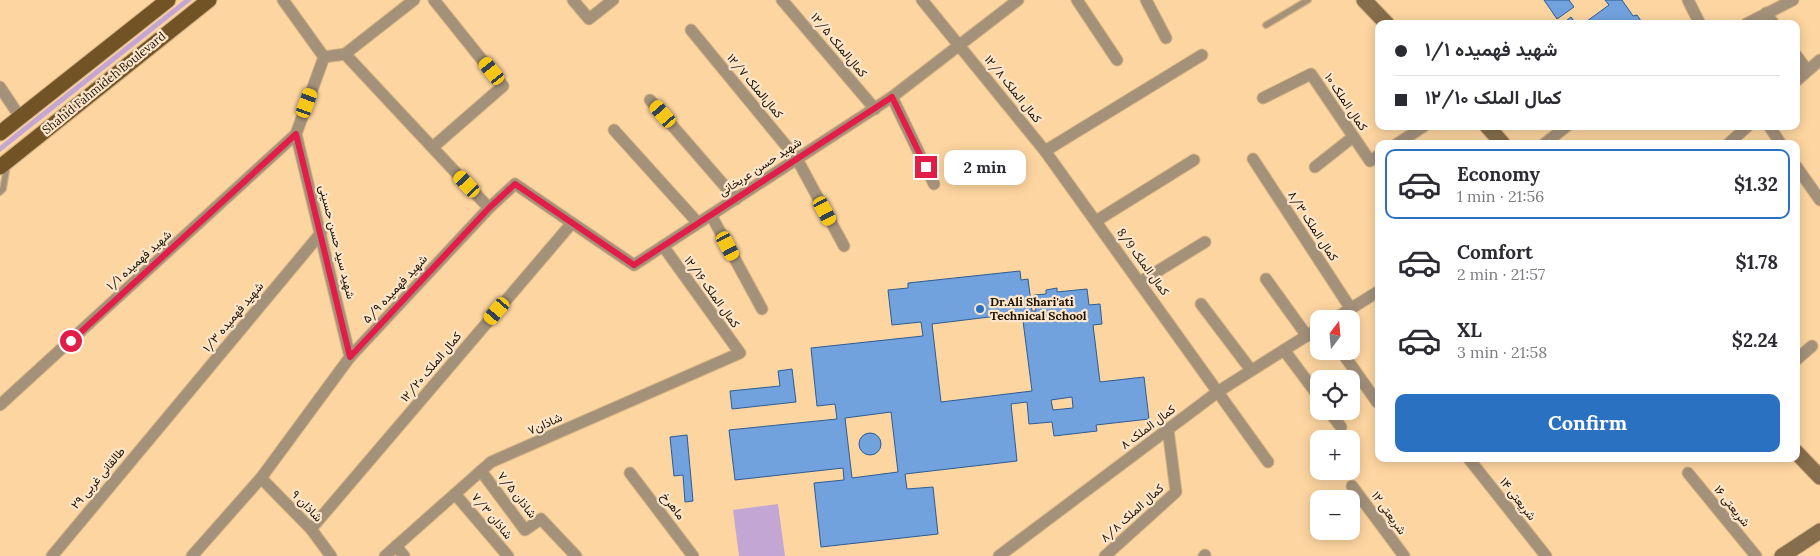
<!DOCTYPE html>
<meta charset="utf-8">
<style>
:root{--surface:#fff;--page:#f7f7f7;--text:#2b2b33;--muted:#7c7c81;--line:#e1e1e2;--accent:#2a71c2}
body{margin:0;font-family:Lora,Vazirmatn,serif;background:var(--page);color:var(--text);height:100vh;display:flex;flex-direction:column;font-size:19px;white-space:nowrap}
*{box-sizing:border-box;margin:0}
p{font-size:16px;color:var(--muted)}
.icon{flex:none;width:28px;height:28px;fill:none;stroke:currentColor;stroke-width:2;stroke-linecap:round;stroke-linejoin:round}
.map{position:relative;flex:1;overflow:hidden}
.side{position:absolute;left:1375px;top:140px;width:425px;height:322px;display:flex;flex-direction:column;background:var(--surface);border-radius:10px;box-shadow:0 2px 12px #0003}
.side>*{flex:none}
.banner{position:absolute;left:1375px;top:20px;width:425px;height:110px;border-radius:10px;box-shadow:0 2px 12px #0003;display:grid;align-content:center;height:110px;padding:0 20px;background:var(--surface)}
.needle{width:32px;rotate:16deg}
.controls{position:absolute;left:1310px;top:310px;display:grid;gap:10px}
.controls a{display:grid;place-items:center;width:50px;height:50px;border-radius:10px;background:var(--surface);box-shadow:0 2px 12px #0003;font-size:25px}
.end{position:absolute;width:22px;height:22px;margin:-11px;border:6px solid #e11d48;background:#fff;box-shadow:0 0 0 2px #fff}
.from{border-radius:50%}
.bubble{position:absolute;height:35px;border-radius:10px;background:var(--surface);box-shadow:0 2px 12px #0003;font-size:16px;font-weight:700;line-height:35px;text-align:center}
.car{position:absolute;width:15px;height:30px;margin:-15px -8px;border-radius:6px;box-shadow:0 0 4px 1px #0007;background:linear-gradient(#f5c518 24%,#345 0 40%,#f5c518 0 76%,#345 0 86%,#f5c518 0)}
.banner b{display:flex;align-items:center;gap:18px;height:48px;font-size:19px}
.banner b+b{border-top:1px solid var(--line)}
.banner i{width:12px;height:12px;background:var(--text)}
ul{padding:9px 0 0;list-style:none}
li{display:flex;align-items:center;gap:15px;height:70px;margin:0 10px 8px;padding:0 10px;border:2px solid transparent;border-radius:10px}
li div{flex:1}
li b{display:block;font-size:19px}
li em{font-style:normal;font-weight:700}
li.current{border-color:var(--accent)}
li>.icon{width:45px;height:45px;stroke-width:1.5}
.button{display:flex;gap:10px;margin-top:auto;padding:10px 20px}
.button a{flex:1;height:58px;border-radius:10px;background:var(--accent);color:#fff;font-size:20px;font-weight:700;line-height:58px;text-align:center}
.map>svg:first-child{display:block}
</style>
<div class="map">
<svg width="1820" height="556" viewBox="0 0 1820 556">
<rect width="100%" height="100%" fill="#fdd5a0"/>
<g fill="#c4a6d4">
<path d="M184,0H192L0,152V146L17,132Z"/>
<path d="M778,504L785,556H739L733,510Z"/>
</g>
<g fill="#72a2de" stroke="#2d5c93" fill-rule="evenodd">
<path d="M1544,0H1569L1574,7L1557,19Z"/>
<path d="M1605,0H1622L1633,16L1637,15L1643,24H1583L1609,5Z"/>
<path d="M1571,17L1576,24H1562Z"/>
<path d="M1020,271L1021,280L1028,279L1032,311H1036L1034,295L1046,294V290L1057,288V292L1087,289L1089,305L1100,304L1102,324L1093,325L1100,382L1144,377L1149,419L1096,425L1097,431L1054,436L1052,422L1029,424L1027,402L1011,404L1017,461L905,474L907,489L933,487L938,534L821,547L814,483L844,480L843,468L735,480L729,430L837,419L835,404L817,406L811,348L923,336L921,322L892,325L888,290L908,288V283ZM1022,313L1032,391L941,402L932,324ZM1072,397L1073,408L1053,410L1051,400ZM891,412L898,472L852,478L845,418Z"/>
<path d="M792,369L796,402L732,409L730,391L780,386L778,371Z"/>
<circle cx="870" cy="444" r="11"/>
<path d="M687,435L693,501L685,502L683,475L674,476L670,437Z"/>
</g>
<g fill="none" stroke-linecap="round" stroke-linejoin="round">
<g stroke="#d5b283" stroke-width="8">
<g id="lane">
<path d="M1266,25L1308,0"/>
<path d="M0,192L3,189L7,166"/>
</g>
</g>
<g stroke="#d5b283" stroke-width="13">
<g id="street">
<path d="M283,0L324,57L345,54L414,0"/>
<path d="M573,0L589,19L613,0"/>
<path d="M782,0L875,109"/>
<path d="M922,0L1045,151L1268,462"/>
<path d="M1077,0L1117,60"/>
<path d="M1146,0L1166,38"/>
<path d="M1688,0L1700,24"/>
<path d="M1766,13L1774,24"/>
<path d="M1746,24L1793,0"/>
<path d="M691,30L797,159L844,246"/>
<path d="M1796,55L1807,70"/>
<path d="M1796,81L1820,60"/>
<path d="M0,87L20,117"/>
<path d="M892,97L934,184"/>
<path d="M1263,98L1311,74L1370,161L1379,155"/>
<path d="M650,100L736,199"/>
<path d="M1769,126L1781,144"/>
<path d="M614,130L698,223"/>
<path d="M296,134L350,357"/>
<path d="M1397,144L1424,126"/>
<path d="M1544,144L1567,126"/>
<path d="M1728,144L1748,126"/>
<path d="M433,147L503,86L434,0"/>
<path d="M1045,151L1202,55"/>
<path d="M1253,159L1351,309"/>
<path d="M1796,166L1820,200"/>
<path d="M1315,167L1353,137"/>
<path d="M489,208L515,184L634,265L892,97L1018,0"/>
<path d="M711,215L762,309"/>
<path d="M1096,221L1194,160"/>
<path d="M1266,279L1307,336"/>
<path d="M1140,282L1205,242"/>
<path d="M1201,304L1251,370"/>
<path d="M1334,319L1379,291"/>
<path d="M1284,350L1319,397"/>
<path d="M1341,351L1377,402"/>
<path d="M1796,360L1812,346"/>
<path d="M0,405L296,134L324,57"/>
<path d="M1329,411L1341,427"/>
<path d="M1469,459L1546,556"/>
<path d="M481,471L525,530L541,519L576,556"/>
<path d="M630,473L693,556"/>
<path d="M1688,473L1756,556"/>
<path d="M261,478L311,529L331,556"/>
<path d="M1352,486L1404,556"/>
<path d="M455,494L508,556"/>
<path d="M311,529L572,223"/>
<path d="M396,546L404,556"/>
<path d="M52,556L321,233"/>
<path d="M192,556L261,478L350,357L489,208L345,54"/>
<path d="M385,556L491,462L740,353L663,246"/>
<path d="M999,556L1219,391L1319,328"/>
<path d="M1105,556L1176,492L1168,429"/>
<path d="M1204,556L1205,555"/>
</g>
</g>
<g stroke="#d5b283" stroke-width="17">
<g id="secondary">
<path d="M1364,0L1387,24"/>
<path d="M1487,126L1503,144"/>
<path d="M1796,452L1820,477"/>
<path d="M1782,556L1820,531"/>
</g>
</g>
<g stroke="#d5b283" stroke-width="17">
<g id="primary">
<path d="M0,133L168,0"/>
<path d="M0,167L209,0"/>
</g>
</g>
<use href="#lane" stroke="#a3917a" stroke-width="5.5"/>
<use href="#street" stroke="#a3917a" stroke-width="11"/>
<use href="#secondary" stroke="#866d4b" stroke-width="15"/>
<use href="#primary" stroke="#725326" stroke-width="15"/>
</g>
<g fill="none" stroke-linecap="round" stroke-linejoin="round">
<path stroke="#e11d48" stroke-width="6" d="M71,341L296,134L350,357L489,208L515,184L634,265L892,97L926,167"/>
</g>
<circle fill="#2a71c2" stroke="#fbe6cc" stroke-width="2" cx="980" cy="309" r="5"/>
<g text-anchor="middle" stroke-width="4.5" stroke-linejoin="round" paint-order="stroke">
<g font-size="12" fill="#201200" stroke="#fbe6cc">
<text transform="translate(839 45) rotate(50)" y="4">کمال‌الملک ۱۲/۵</text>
<text transform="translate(104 83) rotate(-39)" y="4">Shahid Fahmideh Boulevard</text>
<text transform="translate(755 86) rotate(50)" y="4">کمال‌الملک ۱۲/۷</text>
<text transform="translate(1013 89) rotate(51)" y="4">کمال الملک ۱۲/۸</text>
<text transform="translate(1346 102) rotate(56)" y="4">کمال الملک ۱۰</text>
<text transform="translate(760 167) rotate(-33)" y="4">شهید حسن عربخانی</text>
<text transform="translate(1313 226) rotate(57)" y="4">کمال الملک ۸/۳</text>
<text transform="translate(337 242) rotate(76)" y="4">شهید سید حسن حسینی</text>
<text transform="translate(139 260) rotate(-42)" y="4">شهید فهمیده ۱/۱</text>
<text transform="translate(1143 262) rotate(54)" y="4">کمال الملک 8/9</text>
<text transform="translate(395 289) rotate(-47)" y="4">شهید فهمیده ۵/۹</text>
<text transform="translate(712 292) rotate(54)" y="4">کمال الملک ۱۲/۱۶</text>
<text transform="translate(233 317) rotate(-50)" y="4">شهید فهمیده ۱/۳</text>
<text transform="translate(431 367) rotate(-50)" y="4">کمال الملک ۱۲/۲۰</text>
<text transform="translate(545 424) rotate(-24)" y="4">شاذان۷</text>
<text transform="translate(1148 427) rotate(-37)" y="4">کمال الملک ۸</text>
<text transform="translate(98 478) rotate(-50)" y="4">طالقانی غربی ۲۹</text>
<text transform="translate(517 495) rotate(52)" y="4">شاذان ۷/۵</text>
<text transform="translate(1518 499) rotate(52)" y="4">شریعتی ۱۴</text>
<text transform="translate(307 506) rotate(46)" y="4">شاذان ۹</text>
<text transform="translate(673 506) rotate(53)" y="4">ماهرخ</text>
<text transform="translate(1732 506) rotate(51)" y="4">شریعتی ۱۶</text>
<text transform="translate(1132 513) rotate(-42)" y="4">کمال الملک ۸/۸</text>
<text transform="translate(1389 513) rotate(54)" y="4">شریعتی ۱۲</text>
<text transform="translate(492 516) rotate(50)" y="4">شاذان ۷/۳</text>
</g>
<g font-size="12" font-weight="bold" fill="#201200" stroke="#fbe6cc" text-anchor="start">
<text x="990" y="306">Dr.Ali Shari'ati<tspan x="990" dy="14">Technical School</tspan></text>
</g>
</g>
</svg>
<div class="controls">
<a><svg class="needle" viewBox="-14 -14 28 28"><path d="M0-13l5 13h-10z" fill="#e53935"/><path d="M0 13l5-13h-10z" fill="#7c7c81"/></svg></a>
<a><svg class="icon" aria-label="locate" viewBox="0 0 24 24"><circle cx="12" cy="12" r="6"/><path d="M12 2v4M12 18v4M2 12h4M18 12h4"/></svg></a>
<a>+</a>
<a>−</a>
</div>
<i class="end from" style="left:71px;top:341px"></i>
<i class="end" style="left:926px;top:167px"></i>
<div class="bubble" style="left:944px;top:150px;width:82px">2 min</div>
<i class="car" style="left:492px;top:71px;rotate:321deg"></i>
<i class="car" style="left:307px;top:103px;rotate:20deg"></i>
<i class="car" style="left:663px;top:114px;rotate:319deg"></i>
<i class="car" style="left:467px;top:184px;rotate:317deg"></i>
<i class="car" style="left:825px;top:211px;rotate:152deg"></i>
<i class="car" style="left:728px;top:246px;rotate:152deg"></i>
<i class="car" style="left:497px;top:311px;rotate:220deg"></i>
<div class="banner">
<b><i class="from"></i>شهید فهمیده ۱/۱</b>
<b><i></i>کمال الملک ۱۲/۱۰</b>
</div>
<section class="side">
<ul>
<li class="current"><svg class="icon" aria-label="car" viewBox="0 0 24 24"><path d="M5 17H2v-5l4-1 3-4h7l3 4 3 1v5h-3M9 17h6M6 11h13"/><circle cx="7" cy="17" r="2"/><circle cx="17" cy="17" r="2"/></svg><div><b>Economy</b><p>1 min · 21:56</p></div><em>$1.32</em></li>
<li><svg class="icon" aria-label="car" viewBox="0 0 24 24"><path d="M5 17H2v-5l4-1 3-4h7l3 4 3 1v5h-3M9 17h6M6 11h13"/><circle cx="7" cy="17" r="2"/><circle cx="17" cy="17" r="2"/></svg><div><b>Comfort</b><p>2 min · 21:57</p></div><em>$1.78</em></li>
<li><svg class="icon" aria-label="car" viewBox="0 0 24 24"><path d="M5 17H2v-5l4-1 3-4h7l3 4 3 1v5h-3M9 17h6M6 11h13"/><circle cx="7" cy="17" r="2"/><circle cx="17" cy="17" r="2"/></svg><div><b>XL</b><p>3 min · 21:58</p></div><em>$2.24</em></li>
</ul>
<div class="button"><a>Confirm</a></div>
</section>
</div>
